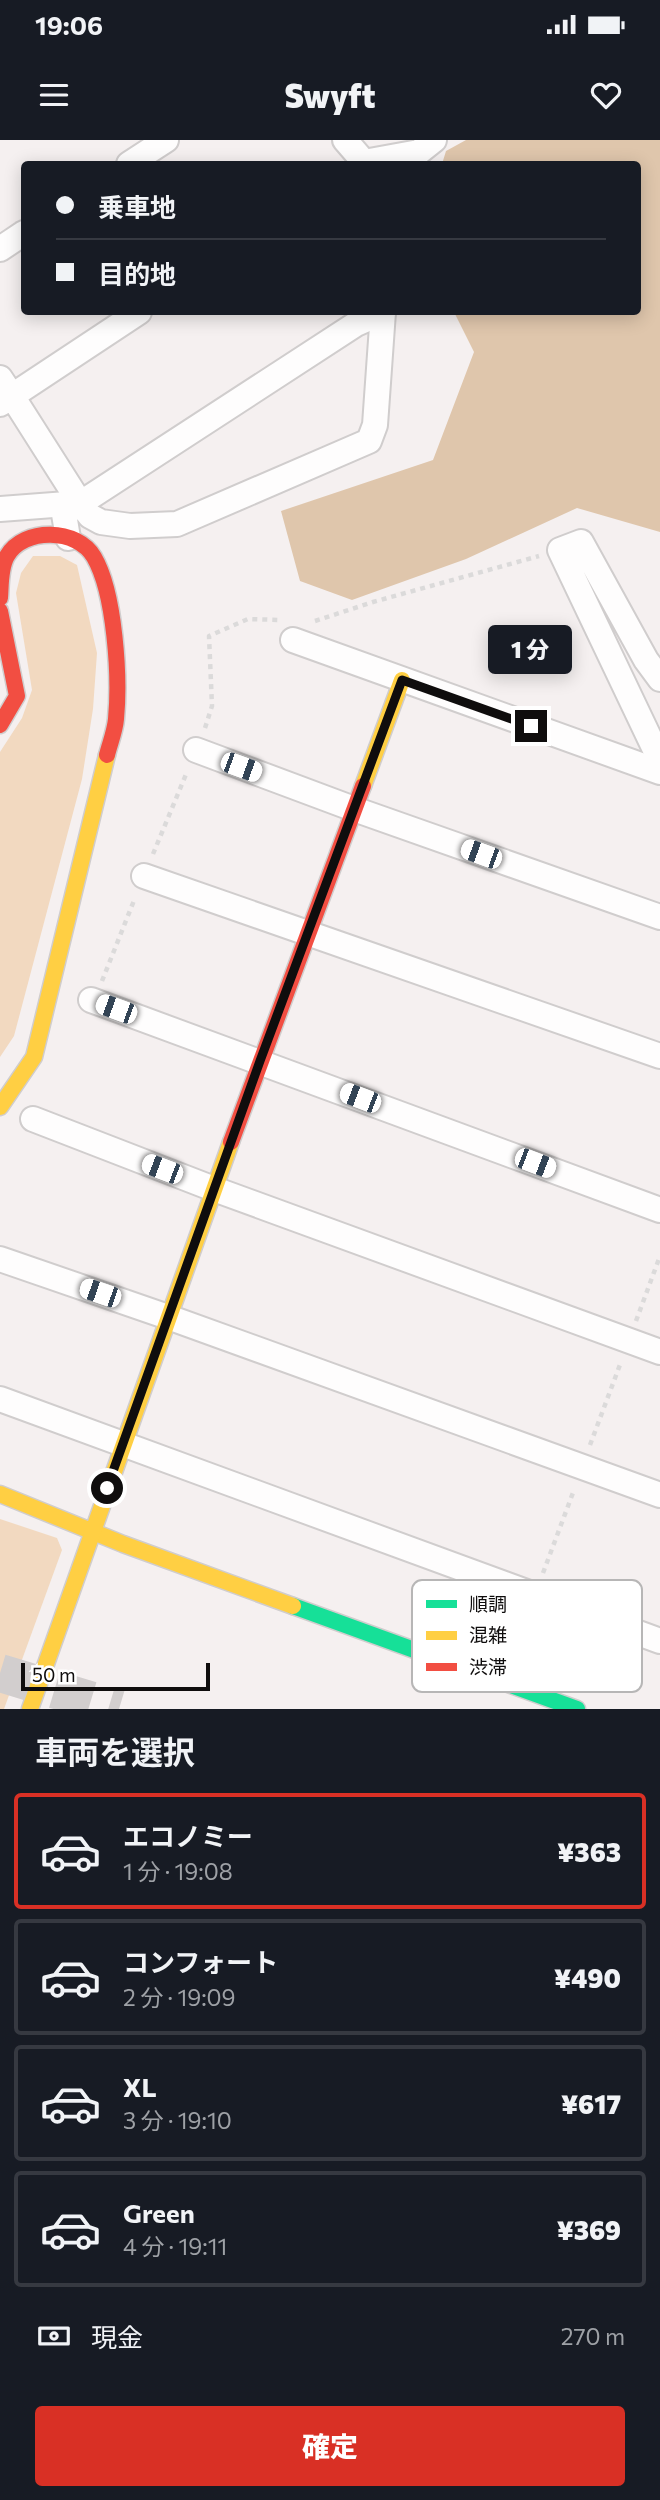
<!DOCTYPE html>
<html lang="ja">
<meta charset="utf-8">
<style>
:root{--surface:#171b24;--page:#20242c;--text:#f1f3f6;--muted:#9ea1a6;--line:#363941;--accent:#d93025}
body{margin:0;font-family:Commissioner,"Noto Sans JP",sans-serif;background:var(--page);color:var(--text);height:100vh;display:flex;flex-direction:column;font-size:26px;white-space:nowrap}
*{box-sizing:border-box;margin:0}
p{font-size:23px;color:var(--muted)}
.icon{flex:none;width:38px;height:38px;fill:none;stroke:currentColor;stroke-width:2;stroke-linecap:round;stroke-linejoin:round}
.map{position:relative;height:1569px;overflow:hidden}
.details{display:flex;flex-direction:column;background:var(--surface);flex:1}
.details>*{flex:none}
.top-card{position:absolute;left:21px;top:21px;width:620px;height:154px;border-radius:7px;box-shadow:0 4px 18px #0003;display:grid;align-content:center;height:154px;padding:0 35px;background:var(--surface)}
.scale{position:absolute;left:21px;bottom:18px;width:189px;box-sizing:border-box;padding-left:7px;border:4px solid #0f0d0d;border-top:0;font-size:19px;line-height:24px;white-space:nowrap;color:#0f0d0d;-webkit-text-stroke:5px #fff;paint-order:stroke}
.end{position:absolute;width:32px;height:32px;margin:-16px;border:9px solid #0f0d0d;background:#fff;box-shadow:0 0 0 4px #fff}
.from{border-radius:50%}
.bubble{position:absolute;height:49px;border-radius:7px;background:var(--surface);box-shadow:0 4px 18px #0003;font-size:23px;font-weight:800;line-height:49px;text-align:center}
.car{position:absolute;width:21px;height:42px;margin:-21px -10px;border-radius:9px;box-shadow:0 0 5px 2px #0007;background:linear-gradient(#fff 24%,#345 0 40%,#fff 0 76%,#345 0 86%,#fff 0)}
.top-card b{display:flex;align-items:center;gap:24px;height:66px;font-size:26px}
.top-card b+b{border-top:2px solid var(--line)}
.top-card i{width:18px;height:18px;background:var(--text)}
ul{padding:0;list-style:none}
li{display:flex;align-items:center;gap:21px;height:116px;margin:0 14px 10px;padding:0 21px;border:4px solid var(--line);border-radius:7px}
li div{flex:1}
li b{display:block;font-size:26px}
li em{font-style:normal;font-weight:800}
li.current{border-color:var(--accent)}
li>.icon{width:63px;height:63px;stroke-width:1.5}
h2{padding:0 35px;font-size:32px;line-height:84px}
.pay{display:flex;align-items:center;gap:18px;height:77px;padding:0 35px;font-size:26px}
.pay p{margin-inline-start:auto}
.cta{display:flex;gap:14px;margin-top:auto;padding:14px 35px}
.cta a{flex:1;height:80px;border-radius:7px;background:var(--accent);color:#fff;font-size:28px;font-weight:800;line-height:80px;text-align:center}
.status{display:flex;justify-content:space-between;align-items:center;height:49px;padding:0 35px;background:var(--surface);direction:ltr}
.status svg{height:19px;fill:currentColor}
header{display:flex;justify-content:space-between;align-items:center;height:91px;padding:0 35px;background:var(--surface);font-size:32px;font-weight:800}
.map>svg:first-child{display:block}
</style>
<div class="status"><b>19:06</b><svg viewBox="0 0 49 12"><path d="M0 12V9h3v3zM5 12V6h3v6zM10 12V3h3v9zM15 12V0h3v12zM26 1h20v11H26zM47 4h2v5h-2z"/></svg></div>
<header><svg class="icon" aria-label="menu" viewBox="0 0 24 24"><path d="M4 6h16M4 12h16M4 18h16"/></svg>Swyft<svg class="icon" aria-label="heart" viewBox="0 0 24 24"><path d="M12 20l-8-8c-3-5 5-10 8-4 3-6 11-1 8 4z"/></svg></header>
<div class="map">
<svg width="660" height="1569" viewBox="0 0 660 1569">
<rect width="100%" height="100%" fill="#f5f0f0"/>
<g fill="#f2d9c0">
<path d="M33,416H60L77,425L97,513L93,569L82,639L14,896L0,917V612L22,578L32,550L16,453L21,433Z"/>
<path d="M0,1379L57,1398L62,1410L4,1569H0Z"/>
</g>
<path fill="#dfc6ac" d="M466,0H660V392L577,368L466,419L352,460L300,441L281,371L433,320L474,212L454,172H637V24H442L446,11Z"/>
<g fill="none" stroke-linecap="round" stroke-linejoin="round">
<path stroke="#d2cece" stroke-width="38" stroke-dasharray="38 19" stroke-linecap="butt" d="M0,1533L119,1569"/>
<g stroke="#d0cdcd" stroke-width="28">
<g id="street">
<path d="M345,0L364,22"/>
<path d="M129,24L166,0"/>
<path d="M360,24L364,22L419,12L434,0"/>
<path d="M0,109L24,93"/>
<path d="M0,238L12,256L139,172"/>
<path d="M0,264L12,256L80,363L90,376L101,382L130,386L177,384L369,301L375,285L383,172"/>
<path d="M0,369L80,363"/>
<path d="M68,398L64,374L356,184L383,172"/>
<path d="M293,500L660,632"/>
<path d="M660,539L646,520L581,402L560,410L660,620"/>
<path d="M196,610L354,669L660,777"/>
<path d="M144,736L660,916"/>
<path d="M91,860L660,1070"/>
<path d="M33,979L214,1049L660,1212"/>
<path d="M0,1119L168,1177L660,1355"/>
<path d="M0,1259L660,1501"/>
</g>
</g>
<g stroke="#d0cdcd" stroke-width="19">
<path id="fast" d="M293,1466L577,1569"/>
</g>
<g stroke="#d0cdcd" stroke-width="19">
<g id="slow">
<path d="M363,646L402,540"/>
<path d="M0,967L34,917L107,615"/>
<path d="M0,1354L123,1404L293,1466"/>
<path d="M30,1569L231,1002"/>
</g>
</g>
<g stroke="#d0cdcd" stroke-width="19">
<g id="jam">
<path d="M0,458C1,445 0,428 7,416C24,387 77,388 94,417C115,453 120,537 116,579C115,591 110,603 107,615"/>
<path d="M0,471L17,556L0,585"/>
<path d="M231,1002L363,646"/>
</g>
</g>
<g stroke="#dbdada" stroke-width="4.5" stroke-dasharray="5 5" stroke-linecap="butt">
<path d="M315,481L373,462L539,416"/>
<path d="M205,588L212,566L209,496L248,479L279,480"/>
<path d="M153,714L187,632"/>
<path d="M102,841L135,758"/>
<path d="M636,1181L660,1116"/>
<path d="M590,1305L621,1222"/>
<path d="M543,1433L574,1350"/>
<path d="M516,1517L528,1478"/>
</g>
<use href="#street" stroke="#fefdfd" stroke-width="24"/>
<use href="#fast" stroke="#16e098" stroke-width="16"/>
<use href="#slow" stroke="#ffcf43" stroke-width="16"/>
<use href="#jam" stroke="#f24e42" stroke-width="16"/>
</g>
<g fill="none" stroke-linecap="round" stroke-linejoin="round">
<path stroke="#0f0d0d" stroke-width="9" d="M107,1348L260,921L402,540L531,586"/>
</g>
<rect x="412" y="1440" width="230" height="112" rx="10" fill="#fff" stroke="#b7b6b6" stroke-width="2"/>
<rect x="426" y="1460" width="31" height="8" fill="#16e098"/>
<rect x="426" y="1491" width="31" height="9" fill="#ffcf43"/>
<rect x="426" y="1523" width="31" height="8" fill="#f24e42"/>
<g font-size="19" fill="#0f0d0d">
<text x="469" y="1471">順調</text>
<text x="469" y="1502">混雑</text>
<text x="469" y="1534">渋滞</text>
</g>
</svg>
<div class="scale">50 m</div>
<i class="end from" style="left:107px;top:1348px"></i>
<i class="end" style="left:531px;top:586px"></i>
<div class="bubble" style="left:488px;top:485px;width:84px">1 分</div>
<i class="car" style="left:241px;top:627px;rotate:110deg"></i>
<i class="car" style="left:481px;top:714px;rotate:290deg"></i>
<i class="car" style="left:116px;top:869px;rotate:290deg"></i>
<i class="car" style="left:360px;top:958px;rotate:291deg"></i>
<i class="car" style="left:535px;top:1023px;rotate:111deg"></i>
<i class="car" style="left:162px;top:1029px;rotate:291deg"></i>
<i class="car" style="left:100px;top:1153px;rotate:289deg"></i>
<div class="top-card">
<b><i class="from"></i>乗車地</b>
<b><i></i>目的地</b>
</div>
</div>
<section class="details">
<h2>車両を選択</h2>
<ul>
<li class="current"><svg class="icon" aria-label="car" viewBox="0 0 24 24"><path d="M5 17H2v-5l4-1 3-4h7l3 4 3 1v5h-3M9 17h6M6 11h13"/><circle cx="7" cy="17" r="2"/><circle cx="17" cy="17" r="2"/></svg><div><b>エコノミー</b><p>1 分 · 19:08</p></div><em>¥363</em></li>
<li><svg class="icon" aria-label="car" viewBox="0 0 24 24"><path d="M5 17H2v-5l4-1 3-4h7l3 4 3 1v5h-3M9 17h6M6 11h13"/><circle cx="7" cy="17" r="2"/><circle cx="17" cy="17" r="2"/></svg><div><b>コンフォート</b><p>2 分 · 19:09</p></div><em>¥490</em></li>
<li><svg class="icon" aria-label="car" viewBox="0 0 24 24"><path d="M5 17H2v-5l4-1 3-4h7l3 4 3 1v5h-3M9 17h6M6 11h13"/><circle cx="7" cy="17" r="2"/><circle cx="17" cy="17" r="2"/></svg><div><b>XL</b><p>3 分 · 19:10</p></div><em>¥617</em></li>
<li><svg class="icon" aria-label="car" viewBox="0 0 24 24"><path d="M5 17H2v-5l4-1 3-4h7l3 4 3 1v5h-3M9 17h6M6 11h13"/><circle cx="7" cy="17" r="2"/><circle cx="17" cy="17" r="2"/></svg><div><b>Green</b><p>4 分 · 19:11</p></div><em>¥369</em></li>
</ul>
<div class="pay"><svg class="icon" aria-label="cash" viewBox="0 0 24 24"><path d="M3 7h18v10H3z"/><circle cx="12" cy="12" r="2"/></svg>現金<p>270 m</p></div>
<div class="cta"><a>確定</a></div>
</section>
